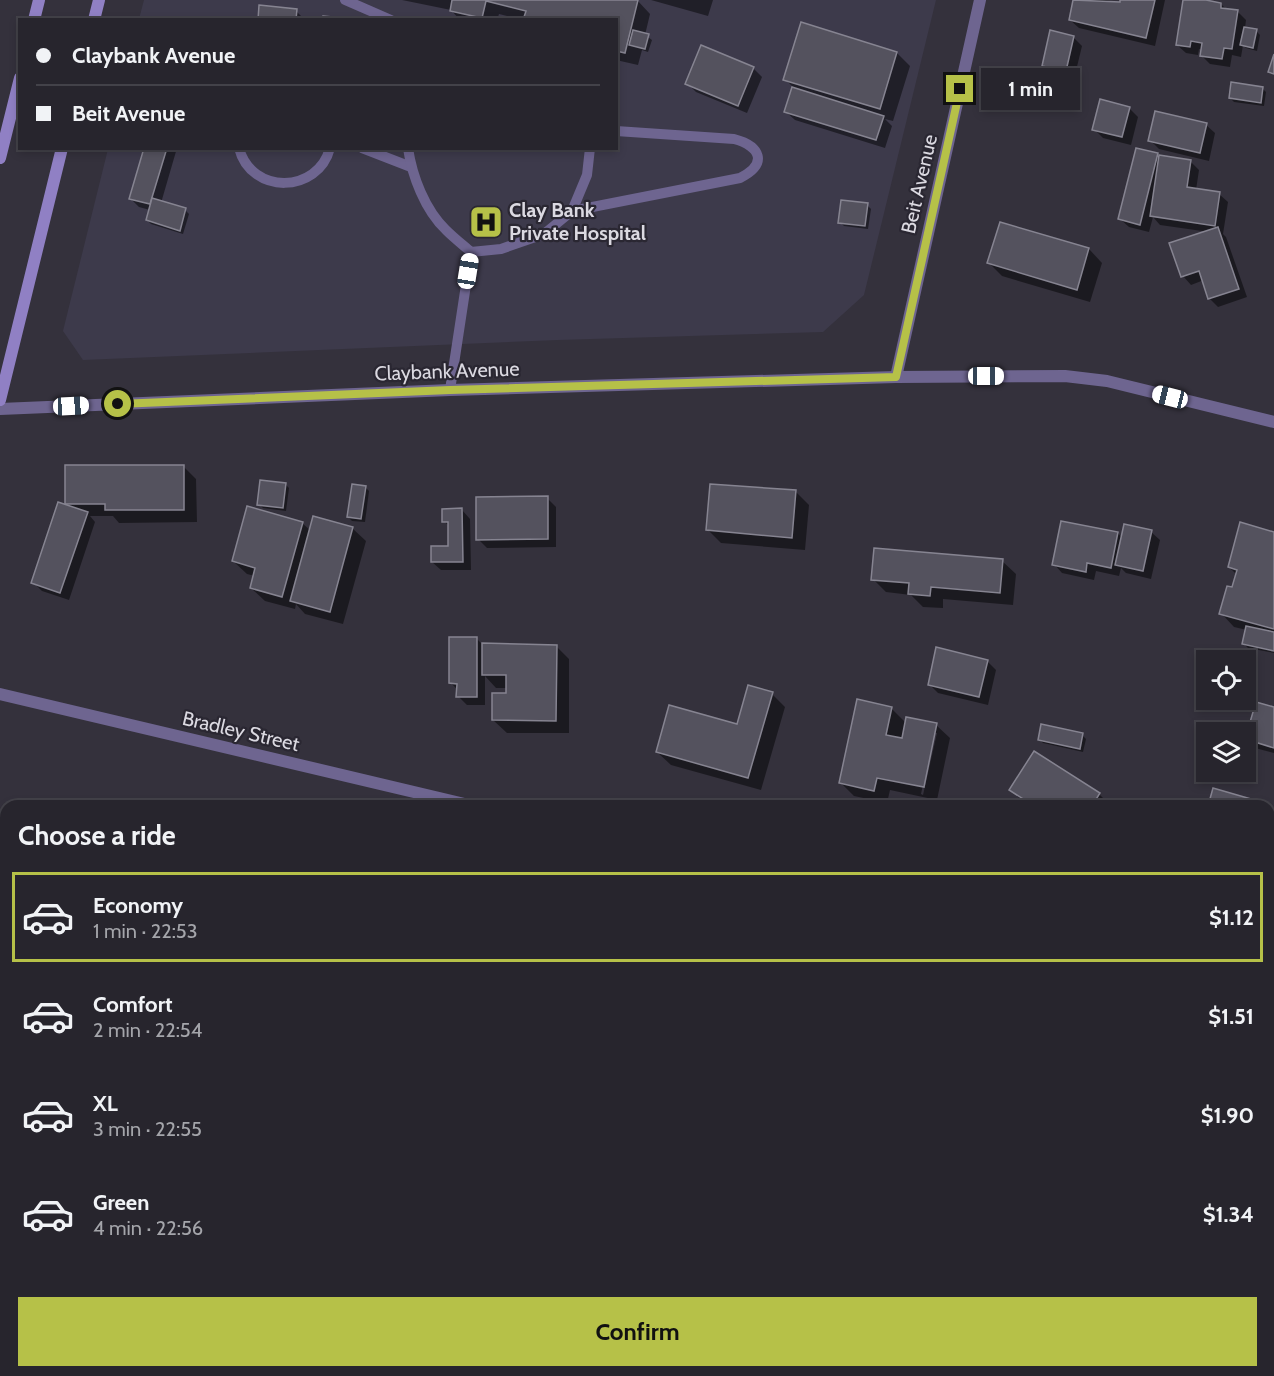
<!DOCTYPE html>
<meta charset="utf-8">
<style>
:root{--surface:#27252d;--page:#333139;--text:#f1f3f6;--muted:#a4a5aa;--line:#434249;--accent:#b6c148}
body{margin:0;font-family:Cabin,sans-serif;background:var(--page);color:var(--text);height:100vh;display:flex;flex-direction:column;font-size:22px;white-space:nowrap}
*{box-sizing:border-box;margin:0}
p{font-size:20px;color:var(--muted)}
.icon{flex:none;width:33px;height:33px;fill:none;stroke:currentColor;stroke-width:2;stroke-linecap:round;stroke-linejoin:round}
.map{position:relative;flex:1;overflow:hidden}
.sheet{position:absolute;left:0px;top:800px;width:1275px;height:578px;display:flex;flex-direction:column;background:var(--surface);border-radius:18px 18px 0 0;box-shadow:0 3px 9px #0003,0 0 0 2px var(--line)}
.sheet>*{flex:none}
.guide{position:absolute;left:18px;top:18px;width:600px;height:132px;border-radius:0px;box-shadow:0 3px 9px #0003,0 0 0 2px var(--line);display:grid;align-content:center;height:132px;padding:0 18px;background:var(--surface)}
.fabs{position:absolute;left:1196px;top:650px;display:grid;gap:12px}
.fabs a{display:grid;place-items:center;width:60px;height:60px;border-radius:0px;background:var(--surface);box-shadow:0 3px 9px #0003,0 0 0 2px var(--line);font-size:30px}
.end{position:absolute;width:27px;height:27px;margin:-14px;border:8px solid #b6c148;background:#111;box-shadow:0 0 0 3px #111}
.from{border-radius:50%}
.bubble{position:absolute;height:42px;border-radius:0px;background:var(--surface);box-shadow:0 3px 9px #0003,0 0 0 2px var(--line);font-size:20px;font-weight:700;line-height:42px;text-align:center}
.car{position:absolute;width:18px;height:36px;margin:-18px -9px;border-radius:8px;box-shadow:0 0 4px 2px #0007;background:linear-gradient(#fff 24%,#345 0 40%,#fff 0 76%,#345 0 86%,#fff 0)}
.guide b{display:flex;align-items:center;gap:21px;height:57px;font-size:22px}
.guide b+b{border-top:2px solid var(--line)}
.guide i{width:15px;height:15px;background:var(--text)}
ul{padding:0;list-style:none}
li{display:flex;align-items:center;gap:18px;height:90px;margin:0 12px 9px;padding:0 6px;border:3px solid transparent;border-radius:0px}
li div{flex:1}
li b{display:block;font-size:22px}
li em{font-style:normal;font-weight:700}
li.selected{border-color:var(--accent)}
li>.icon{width:54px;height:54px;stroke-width:1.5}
h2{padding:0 18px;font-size:27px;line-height:72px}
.action{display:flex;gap:12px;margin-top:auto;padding:12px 18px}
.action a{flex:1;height:69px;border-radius:0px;background:var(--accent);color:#111;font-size:24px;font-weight:700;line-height:69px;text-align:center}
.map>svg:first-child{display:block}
</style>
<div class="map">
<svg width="1274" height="1376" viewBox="0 0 1274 1376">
<rect width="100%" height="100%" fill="#34313c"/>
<path fill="#3d3a4b" d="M144,0H936L864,295L823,332L558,340L83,360L63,331L108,149L616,148V20L139,19Z"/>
<g fill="#0007" fill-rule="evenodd">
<path d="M402,0H637L650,14L645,35L652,40L648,52L642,50L638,65L616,60V20H524L499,14L497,20H460L451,10Z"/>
<path d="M651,0H713L708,16Z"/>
<path d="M1075,0H1106L1121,3L1122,0H1165L1155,46L1079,28L1070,20Z"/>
<path d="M1184,0L1221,4L1227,10L1238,12L1246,20L1245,28L1256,31L1260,35L1257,51L1246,48L1243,45L1241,57L1232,55L1230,67L1210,64L1201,55L1203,50L1199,49L1198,55L1186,53L1177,45Z"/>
<path d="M296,11L305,20H259Z"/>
<path d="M1073,37L1082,46L1074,79L1052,75L1044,66Z"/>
<path d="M897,53L910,66L893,121L885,119L892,126L885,148L795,120L786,112L794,88L785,79Z"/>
<path d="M753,68L762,77L747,113L696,92L687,83Z"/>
<path d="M1262,88L1266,92L1264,106L1234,102L1230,98Z"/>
<path d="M1129,108L1138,117L1131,145L1103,138L1094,129Z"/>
<path d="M1206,125L1215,133L1209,161L1159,149L1150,140Z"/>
<path d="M145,148H177L161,203L185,210L189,214L183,234L151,224L147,220L150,210L139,207L130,198Z"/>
<path d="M1157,155L1159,157L1190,161L1199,170L1196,190L1219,194L1228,202L1223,234L1226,237L1247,297L1218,307L1210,299L1204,280L1191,285L1183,276L1209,232L1160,225L1153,217L1149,232L1129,227L1120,219Z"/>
<path d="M867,205L871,209L868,229L844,226L840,222Z"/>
<path d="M1001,224L1089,249L1102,263L1090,302L1002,276L989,263Z"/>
<path d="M183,466L196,479L197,522L119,523L113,516H90L95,522L69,600L42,591L33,582L71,508L67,503Z"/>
<path d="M285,484L289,488L286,511L263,508L259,504Z"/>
<path d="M366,488L369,491L365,522L352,521L348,517Z"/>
<path d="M796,492L809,505L805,550L721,543L708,530Z"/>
<path d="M547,498L556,507V547L487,548L478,539Z"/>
<path d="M462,510L470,519L471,570H441L432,562L450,547L449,526L444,521Z"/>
<path d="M302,523L311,531L352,528L366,541L343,624L305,614L296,604L295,609L265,601L251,588L255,576L247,574L233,561Z"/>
<path d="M1151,532L1160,540L1151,579L1126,573L1121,568L1119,576L1096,571L1094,580L1062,573L1054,564L1118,533L1123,539Z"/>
<path d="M1274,533V653L1248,648L1244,644L1247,630L1234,627L1221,613L1233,589L1237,575L1229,567Z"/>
<path d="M1002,561L1016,574L1013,605L943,599V608L923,607L911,595L886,592L873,579Z"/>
<path d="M476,638L483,645L556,646L569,659V733H507L493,720L507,695V688H496L485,676V705H467L458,696V690L451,683Z"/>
<path d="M987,661L996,670L988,705L938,693L929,684Z"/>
<path d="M772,694L785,707L761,790L671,765L657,752L738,726Z"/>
<path d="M891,708L906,723L936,725L950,738L937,800L890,790L887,803L854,796L840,782ZM934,733H937L923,795L921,794Z"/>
<path d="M1274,709V753L1255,748L1247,739Z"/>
<path d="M1082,735L1086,739L1083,752L1043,743L1039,739Z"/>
<path d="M1011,790L1099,794L1111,806H1028Z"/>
<path d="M6,854V897L0,893V859Z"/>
<path d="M1269,1192L1274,1193V1257L1269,1256Z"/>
</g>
<g fill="#54525e" stroke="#868491" stroke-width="1.5">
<path d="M452,0H638L625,53L616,51V20H523L526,11L486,1L482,18L450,11Z"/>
<path d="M1073,0L1120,2V0H1155L1146,38L1069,20Z"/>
<path d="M1183,0H1206L1221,3V8L1238,10L1232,49L1224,48L1222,59L1200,56L1202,43L1191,41L1190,47L1176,45Z"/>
<path d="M259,5L297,9L296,20H258Z"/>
<path d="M323,16L342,18V20H323Z"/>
<path d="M801,22L897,52L880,109L783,80Z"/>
<path d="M1244,27L1257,29L1253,48L1240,45Z"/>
<path d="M633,30L649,34L645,49L629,45Z"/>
<path d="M1050,30L1074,36L1066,71L1042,66Z"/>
<path d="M701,45L754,67L738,106L685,84Z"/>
<path d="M1274,54V74L1268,72Z"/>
<path d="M1231,82L1263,87L1261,103L1229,98Z"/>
<path d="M792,87L884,116L876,140L784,112Z"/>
<path d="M1100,99L1130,107L1122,137L1092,130Z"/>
<path d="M1155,111L1207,123L1200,153L1148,141Z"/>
<path d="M144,148H167L150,204L129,199Z"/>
<path d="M1136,148L1158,153L1140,225L1118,219Z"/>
<path d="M1159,155L1191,160L1187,187L1220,192L1215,226L1150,216Z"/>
<path d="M152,198L186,208L180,231L146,220Z"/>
<path d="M841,200L868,203L865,226L838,223Z"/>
<path d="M1000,222L1089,248L1077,290L987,263Z"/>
<path d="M1218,227L1239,289L1208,299L1199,271L1181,277L1169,243Z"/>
<path d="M65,465H184V510H105V504H65Z"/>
<path d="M260,480L286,483L283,508L257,505Z"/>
<path d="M352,484L366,486L361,519L347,517Z"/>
<path d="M710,484L796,490L792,538L706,530Z"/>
<path d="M548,496V539L476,540V497Z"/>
<path d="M58,502L88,512L60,593L31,583Z"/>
<path d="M247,506L303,522L282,597L250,588L255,568L232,561Z"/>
<path d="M462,508L463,562H431V546H448V522H442V509Z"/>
<path d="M313,516L353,527L330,612L290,601Z"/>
<path d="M1061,521L1118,532L1111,568L1087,563L1086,572L1052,565Z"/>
<path d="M1240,522L1274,532V629L1219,614L1227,586L1232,587L1237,570L1228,567Z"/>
<path d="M1124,524L1152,530L1143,571L1115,565Z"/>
<path d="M874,548L1003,559L1000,593L931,587L930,596L908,594L909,583L871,580Z"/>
<path d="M1246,626L1274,632V651L1242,644Z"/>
<path d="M449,637H477V697H456L457,684L449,683Z"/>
<path d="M482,643L557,645L556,721L492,720V693H506V675H482Z"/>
<path d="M936,647L988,660L979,697L928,685Z"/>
<path d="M748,685L773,692L748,778L656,752L669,705L737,724Z"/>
<path d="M857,699L892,707L886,735L902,738L906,717L937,723L924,787L877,778L874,791L839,783Z"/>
<path d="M1256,702L1274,707V748L1245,739Z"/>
<path d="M1041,724L1083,733L1080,749L1038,740Z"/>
<path d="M1034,751L1100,793L1092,806H1034L1009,790Z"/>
<path d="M1213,788L1258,801L1256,806H1208Z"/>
<path d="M0,851L6,852V891L0,890Z"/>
<path d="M6,1042V1085L0,1072V1044Z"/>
<path d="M1269,1190L1274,1191V1227L1271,1226L1269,1236Z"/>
<path d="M835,1371H898L902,1374L900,1376H841Z"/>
<path d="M1010,1371H1038L1037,1376H1009Z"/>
</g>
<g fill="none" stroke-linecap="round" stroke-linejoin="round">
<g stroke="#6e6590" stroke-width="10">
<path d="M345,0L391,20"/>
<path d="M239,148C251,195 318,194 330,148"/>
<path d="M362,148L411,167"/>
<path d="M408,148C412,176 425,210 446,230C454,238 463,245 471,252L501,249L544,234L572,211L587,175L590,148"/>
<path d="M572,211L740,178C768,164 761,146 734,139L616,131"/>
<path d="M450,390L471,252"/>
</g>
<g stroke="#6e6590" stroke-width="12">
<path d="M896,377L980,0"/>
<path d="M0,409L450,390L896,377L1065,376L1107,381L1274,422"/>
<path d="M0,694L473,806"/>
<path d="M1269,1000L1274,1001"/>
</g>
<g stroke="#9080c4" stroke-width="12">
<path d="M34,20L39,0"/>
<path d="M94,20L99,0"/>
<path d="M0,158L20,78"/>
<path d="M0,400L62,148"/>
</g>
<g stroke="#bdb0ef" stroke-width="18">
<path d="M0,1207L6,1210"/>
<path d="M0,1281L6,1284"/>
<path d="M179,1371L189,1376"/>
<path d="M347,1371L358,1376"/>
</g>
</g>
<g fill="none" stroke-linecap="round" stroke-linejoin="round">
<path stroke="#b6c148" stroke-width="8" d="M118,404L450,390L896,377L960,89"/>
</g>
<defs>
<g id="hospital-square" transform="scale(1.725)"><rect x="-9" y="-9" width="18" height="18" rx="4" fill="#b6c148" stroke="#2a2732"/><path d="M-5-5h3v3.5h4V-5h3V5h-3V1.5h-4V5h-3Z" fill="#111"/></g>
</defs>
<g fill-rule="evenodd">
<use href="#hospital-square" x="486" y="222"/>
</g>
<g text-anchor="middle" stroke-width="4.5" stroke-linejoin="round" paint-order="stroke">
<g font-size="20" fill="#dbd9e1" stroke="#2a2732">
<text transform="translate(919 184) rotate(-77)" y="7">Beit Avenue</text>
<text transform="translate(447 371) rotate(-2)" y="7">Claybank Avenue</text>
<text transform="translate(241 731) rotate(13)" y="7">Bradley Street</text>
</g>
<g font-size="20" font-weight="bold" fill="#dbd9e1" stroke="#2a2732" text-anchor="start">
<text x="509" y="217">Clay Bank<tspan x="509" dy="23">Private Hospital</tspan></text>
</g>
</g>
</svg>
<div class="fabs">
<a><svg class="icon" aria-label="locate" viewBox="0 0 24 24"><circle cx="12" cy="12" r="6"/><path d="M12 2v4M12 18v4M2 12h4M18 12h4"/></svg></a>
<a><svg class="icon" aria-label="layers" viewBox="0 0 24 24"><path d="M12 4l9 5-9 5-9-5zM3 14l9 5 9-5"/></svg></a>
</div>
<i class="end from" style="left:118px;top:404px"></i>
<i class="end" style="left:960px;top:89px"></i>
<div class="bubble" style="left:981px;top:68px;width:99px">1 min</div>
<i class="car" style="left:468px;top:271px;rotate:9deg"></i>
<i class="car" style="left:986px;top:376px;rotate:90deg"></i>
<i class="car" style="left:1170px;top:397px;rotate:284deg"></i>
<i class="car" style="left:71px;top:406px;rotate:87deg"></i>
<div class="guide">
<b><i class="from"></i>Claybank Avenue</b>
<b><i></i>Beit Avenue</b>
</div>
<section class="sheet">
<h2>Choose a ride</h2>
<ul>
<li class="selected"><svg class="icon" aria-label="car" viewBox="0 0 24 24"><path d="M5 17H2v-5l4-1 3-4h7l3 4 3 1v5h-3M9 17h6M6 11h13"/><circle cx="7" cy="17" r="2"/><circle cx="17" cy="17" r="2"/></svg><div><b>Economy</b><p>1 min · 22:53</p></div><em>$1.12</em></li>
<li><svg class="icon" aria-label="car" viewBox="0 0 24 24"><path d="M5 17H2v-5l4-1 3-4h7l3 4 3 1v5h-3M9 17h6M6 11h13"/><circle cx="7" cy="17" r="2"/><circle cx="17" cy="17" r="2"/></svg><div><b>Comfort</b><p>2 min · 22:54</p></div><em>$1.51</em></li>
<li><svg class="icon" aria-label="car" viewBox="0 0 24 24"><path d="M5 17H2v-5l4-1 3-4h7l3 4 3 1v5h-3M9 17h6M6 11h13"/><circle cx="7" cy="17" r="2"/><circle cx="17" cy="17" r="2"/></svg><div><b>XL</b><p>3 min · 22:55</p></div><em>$1.90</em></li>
<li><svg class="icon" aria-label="car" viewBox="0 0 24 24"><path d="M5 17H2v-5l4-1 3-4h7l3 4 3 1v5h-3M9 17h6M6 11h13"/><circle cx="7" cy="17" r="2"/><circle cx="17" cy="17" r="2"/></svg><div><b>Green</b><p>4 min · 22:56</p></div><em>$1.34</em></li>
</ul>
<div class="action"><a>Confirm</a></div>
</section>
</div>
